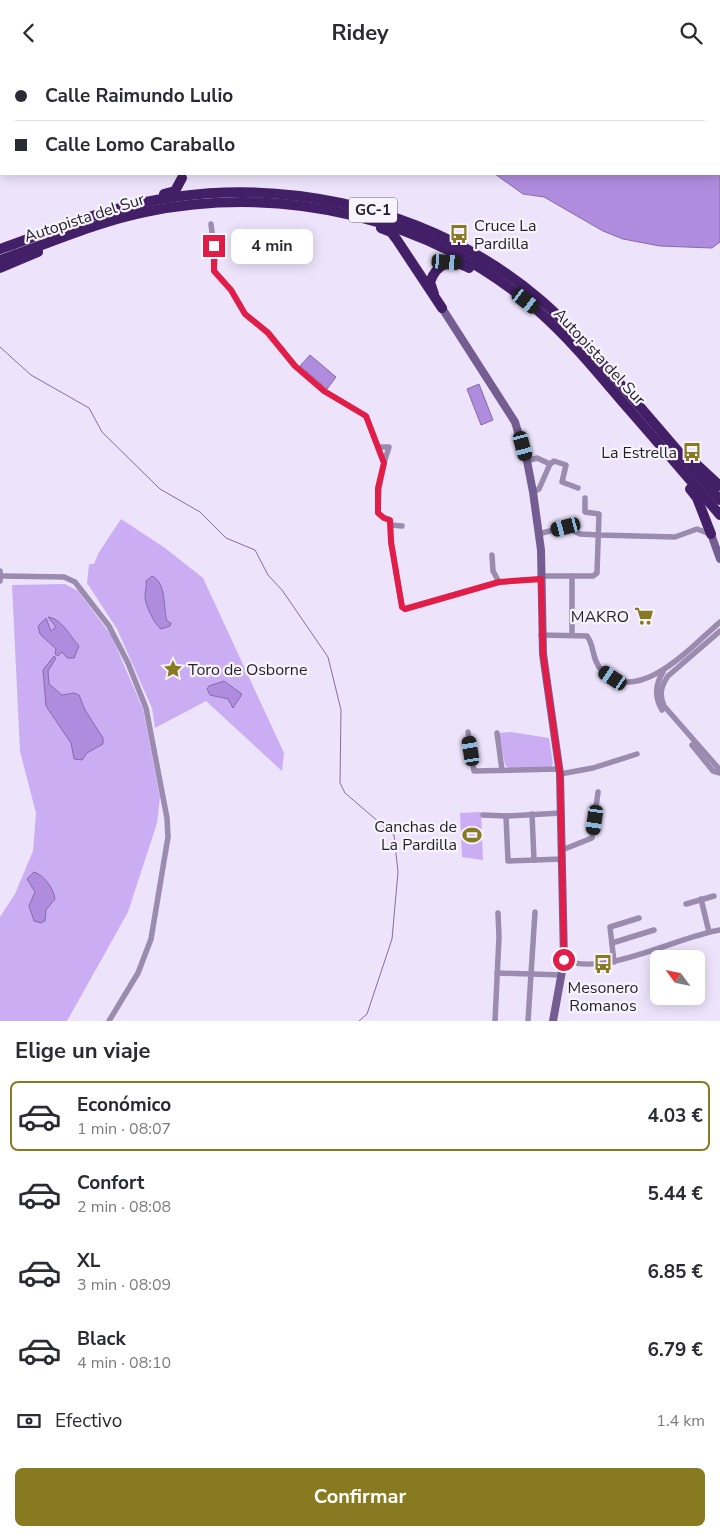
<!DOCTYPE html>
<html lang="es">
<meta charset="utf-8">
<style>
:root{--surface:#fff;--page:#f7f7f7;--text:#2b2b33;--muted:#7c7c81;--line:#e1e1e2;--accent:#887a20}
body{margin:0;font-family:"Nunito Sans",sans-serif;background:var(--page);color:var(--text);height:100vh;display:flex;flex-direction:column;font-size:19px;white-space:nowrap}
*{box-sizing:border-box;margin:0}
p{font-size:16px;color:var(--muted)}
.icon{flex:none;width:28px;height:28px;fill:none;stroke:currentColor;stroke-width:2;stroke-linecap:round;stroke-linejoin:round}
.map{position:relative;height:956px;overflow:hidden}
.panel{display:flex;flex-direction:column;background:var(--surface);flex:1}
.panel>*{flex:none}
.hud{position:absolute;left:0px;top:0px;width:720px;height:110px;box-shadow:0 2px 12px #0003;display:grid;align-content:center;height:110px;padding:0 15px;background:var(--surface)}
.needle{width:32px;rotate:303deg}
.buttons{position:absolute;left:650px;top:885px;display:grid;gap:10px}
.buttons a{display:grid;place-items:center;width:55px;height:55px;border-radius:8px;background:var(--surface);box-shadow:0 2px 12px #0003;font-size:25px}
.end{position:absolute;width:22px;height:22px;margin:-11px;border:6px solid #e11d48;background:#fff;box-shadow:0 0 0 2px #fff}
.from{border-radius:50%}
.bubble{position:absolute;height:35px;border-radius:8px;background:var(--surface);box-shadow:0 2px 12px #0003;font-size:16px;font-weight:700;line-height:35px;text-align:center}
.car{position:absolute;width:15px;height:30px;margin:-15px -8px;border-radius:6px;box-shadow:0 0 4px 1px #0007;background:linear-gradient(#222 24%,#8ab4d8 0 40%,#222 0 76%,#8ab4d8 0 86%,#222 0)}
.hud b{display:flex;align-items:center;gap:18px;height:48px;font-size:19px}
.hud b+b{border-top:1px solid var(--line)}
.hud i{width:12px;height:12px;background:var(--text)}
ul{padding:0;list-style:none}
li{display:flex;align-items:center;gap:15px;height:70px;margin:0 10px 8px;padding:0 5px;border:2px solid transparent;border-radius:8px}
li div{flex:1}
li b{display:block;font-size:19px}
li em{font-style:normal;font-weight:700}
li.selected{border-color:var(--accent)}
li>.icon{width:45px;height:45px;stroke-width:1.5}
h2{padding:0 15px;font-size:22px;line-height:60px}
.pay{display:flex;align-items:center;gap:12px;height:55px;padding:0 15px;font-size:19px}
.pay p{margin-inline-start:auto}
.cta{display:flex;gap:10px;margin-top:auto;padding:10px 15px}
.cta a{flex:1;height:58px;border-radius:8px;background:var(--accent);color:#fff;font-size:20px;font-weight:700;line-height:58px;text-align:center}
header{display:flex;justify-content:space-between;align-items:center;height:65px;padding:0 15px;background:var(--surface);font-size:22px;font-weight:700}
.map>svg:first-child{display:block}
</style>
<header><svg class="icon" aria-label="back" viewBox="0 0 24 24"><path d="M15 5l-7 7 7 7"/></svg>Ridey<svg class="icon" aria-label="search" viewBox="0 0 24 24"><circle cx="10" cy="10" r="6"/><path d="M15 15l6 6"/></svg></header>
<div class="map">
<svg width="720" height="956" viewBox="0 0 720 956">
<rect width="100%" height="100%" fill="#ede4fb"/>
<g fill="#cbadf3">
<path d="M121,454L165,483L203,513L284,688L282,706L206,636L155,663L152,643L117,564L87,518L89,499H94L98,489Z"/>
<path d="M65,519L78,526L111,570L143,644L160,732L157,758L128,847L67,956H0V852L15,829L33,786L36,748L20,686L12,520Z"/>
<path d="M511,667L549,673L553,699L551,702L509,703L505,700L499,668Z"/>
<path d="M481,747L483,795L462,792L460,748Z"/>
</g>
<g fill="#b08cde" stroke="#856ba7">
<path d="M397,0H720V177L712,183L660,181L623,174L603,166L544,132L523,129L495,109H719V1Z"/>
<path d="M310,290L336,312L327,324L300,301Z"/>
<path d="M479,319L493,355L481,360L467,324Z"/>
<path d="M152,511C167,518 163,543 167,556L171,558L170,561L161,564C154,559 145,539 145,532C145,526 147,522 146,516Z"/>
<path d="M48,552C61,553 71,572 79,581L74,593H67L62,587L58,591L55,589L56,584L40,569L38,561L46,553L51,566L56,562Z"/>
<path d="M54,591L56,593L48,606L49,619L62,630L74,628L79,630L85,645L103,673V679L87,688L82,695L74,694L71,678L46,641L43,605Z"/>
<path d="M224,616L242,629L233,643L228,634L210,630L207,624L209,621Z"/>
<path d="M34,807C44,810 54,824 55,834L46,845L45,856L41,858L34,856L29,841L35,827L27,814Z"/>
</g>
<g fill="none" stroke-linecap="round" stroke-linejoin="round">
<path stroke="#856ba7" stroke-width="1" d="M0,282L31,310L89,343L102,367L160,424L200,447L226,473L255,485L268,510L282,525L328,592L341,645L340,718L345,728L394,770L398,807L392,874L367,949L359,956"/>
<g stroke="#9a8baf" stroke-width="5.5">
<path d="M211,159L215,193L214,206L231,225L245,249L268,267L295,301L324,326L366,351L384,398L379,423L378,448L384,453L390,455L391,477L402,542L405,544L499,517L541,514"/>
<path d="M379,382H389L384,398"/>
<path d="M527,396L537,393L550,399"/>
<path d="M550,399L554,396L566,400L562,417L578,423"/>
<path d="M533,427L539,424L550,399"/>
<path d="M391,460L402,461"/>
<path d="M538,469L566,462L580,469L599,470L675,472L697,464L710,469"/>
<path d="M492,490L493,506L499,517"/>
<path d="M0,506V516"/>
<path d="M2,511L64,512L75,517L109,561L128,598L146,643L167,753L168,772L151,874L138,908L109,956"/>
<path d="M541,511H593L597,508L599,449L585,447V433"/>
<path d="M720,566L668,611C661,621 659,630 664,641L720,705"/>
<path d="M541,570L587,571C595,581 591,594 602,606C639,642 693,580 720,557"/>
<path d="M572,570V511"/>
<path d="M662,645C654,632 655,620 663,607"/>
<path d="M468,667L474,706L559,704"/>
<path d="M497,668L502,705"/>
<path d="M692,680L713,706L720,708"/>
<path d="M560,709L593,703L637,689"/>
<path d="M532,749L534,795"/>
<path d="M483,750L506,751L561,748"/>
<path d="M506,751L508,796L562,794"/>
<path d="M562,785L592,773L598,727"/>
<path d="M701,834L709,867"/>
<path d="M686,839L714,831"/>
<path d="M612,878L654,865"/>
<path d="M564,895C606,912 676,872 720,865"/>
<path d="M614,897L610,862L639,853"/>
<path d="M497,908L562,910"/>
<path d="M495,956L499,872L498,848"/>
<path d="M528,956L535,847"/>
</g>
<g stroke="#745e91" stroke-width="8">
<path d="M442,243L515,357L527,396L533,427L541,485L543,589L560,709L564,895L553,956"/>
<path d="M711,469L720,494"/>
</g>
<g stroke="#431f67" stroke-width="10">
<path d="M164,129L175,126L182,113"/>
<path d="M381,163L391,167L397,175L442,243"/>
<path d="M0,184C38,171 77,154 116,144C263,104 426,137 542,236C574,264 601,297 629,329C659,364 690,400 720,435"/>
<path d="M0,195C48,179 96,157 145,147C282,119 429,151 536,244C567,271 593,302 620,334C653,372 687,411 720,450"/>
<path d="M0,203L38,187"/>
<path d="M434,229L430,217C437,198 451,193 469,203"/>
<path d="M695,398L720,421"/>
<path d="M690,424L697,433L711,469"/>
</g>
</g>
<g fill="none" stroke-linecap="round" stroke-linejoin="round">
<path stroke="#e11d48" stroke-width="6" d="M214,181V206L231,225L245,249L268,268L295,301L324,326L366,351L384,398L378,423V448L384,453L390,455L391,477L402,542L405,544L499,517L541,514L543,589L560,709L564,895"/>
</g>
<defs>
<g id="bus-bare" transform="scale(1.5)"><path d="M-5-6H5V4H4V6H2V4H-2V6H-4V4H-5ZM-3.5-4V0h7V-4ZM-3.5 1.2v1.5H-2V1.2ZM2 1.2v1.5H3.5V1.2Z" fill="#887a20" stroke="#f8f4fe" stroke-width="2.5" paint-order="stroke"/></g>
<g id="supermarket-bare" transform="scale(1.5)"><path d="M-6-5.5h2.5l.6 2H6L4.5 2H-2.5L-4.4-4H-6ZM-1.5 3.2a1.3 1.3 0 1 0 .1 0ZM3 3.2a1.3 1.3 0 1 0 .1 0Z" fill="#887a20" stroke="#f8f4fe" stroke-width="2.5" paint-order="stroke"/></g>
<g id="sight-bare" transform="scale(1.5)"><path d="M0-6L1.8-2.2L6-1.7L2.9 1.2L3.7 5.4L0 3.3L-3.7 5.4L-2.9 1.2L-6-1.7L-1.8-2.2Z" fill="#887a20" stroke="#f8f4fe" stroke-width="2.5" paint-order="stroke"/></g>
<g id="stadium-bare" transform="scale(1.5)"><path d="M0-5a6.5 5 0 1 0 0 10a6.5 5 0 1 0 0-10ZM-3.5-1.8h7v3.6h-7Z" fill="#887a20" stroke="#f8f4fe" stroke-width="2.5" paint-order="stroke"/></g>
</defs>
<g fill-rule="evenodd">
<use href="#bus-bare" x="459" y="169"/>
<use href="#bus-bare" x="692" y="387"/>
<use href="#supermarket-bare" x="644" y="551"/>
<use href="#sight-bare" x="173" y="604"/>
<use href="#stadium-bare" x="472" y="770"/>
<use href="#bus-bare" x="603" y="899"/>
</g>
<g text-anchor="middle" stroke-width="4.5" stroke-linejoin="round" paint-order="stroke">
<rect fill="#f8f4fe" stroke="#625f68" stroke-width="1" x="349" y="132.5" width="48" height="25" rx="4"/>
<g font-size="15" font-weight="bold" fill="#221f27">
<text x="373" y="150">GC-1</text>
</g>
<g font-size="16" fill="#221f27" stroke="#f8f4fe">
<text transform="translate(84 152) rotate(-18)" y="6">Autopista del Sur</text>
<text transform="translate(600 291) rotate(47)" y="6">Autopista del Sur</text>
</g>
<g font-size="16" fill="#221f27" stroke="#f8f4fe" text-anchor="end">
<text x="474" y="166" text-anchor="start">Cruce La<tspan x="474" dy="18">Pardilla</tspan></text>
<text x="677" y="393">La Estrella</text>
<text x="629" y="557">MAKRO</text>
<text x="188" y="610" text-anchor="start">Toro de Osborne</text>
<text x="457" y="767">Canchas de<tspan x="457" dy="18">La Pardilla</tspan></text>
<text x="603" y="928" text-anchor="middle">Mesonero<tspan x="603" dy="18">Romanos</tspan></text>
</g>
</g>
</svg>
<div class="buttons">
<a><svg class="needle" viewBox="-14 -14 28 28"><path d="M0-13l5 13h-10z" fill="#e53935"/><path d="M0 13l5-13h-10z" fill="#7c7c81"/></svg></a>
</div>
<i class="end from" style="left:564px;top:895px"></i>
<i class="end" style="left:214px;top:181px"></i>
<div class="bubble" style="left:231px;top:164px;width:82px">4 min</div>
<i class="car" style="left:447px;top:197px;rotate:94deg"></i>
<i class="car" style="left:526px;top:236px;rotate:128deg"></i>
<i class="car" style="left:523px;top:381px;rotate:165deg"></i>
<i class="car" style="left:566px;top:462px;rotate:255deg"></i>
<i class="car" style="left:613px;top:613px;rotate:304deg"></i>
<i class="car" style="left:471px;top:686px;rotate:351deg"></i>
<i class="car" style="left:595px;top:755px;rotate:188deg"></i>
<div class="hud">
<b><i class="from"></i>Calle Raimundo Lulio</b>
<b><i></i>Calle Lomo Caraballo</b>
</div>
</div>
<section class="panel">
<h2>Elige un viaje</h2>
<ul>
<li class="selected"><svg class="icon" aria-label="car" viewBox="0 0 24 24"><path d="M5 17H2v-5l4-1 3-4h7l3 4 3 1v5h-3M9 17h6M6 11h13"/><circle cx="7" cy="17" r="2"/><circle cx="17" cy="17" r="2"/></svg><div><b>Económico</b><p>1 min · 08:07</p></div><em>4.03 €</em></li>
<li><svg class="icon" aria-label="car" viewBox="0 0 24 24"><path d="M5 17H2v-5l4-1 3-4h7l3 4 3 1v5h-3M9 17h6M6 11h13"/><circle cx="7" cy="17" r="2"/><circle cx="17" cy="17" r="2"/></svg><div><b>Confort</b><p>2 min · 08:08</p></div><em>5.44 €</em></li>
<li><svg class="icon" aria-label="car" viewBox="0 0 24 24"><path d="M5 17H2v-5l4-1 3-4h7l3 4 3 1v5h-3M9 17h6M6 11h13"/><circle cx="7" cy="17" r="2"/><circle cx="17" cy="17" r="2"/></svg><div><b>XL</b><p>3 min · 08:09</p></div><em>6.85 €</em></li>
<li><svg class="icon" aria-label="car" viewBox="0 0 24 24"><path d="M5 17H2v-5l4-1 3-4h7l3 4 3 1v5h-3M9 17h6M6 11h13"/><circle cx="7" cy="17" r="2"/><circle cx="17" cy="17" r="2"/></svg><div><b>Black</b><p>4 min · 08:10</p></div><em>6.79 €</em></li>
</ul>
<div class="pay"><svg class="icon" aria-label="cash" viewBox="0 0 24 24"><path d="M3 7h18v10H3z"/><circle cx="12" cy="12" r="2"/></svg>Efectivo<p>1.4 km</p></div>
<div class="cta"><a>Confirmar</a></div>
</section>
